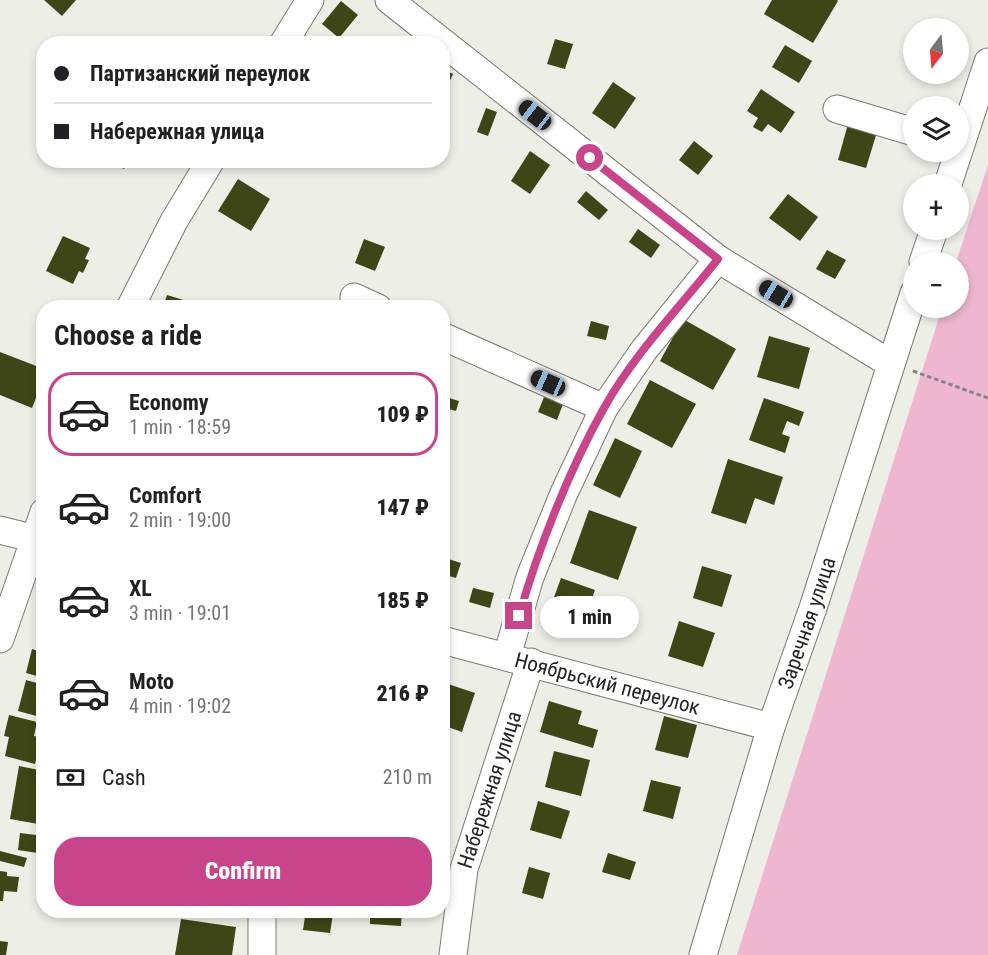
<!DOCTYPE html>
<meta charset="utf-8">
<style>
:root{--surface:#fff;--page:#f2f2f2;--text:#202124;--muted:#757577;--line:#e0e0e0;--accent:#c8458b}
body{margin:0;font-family:"Roboto Condensed",sans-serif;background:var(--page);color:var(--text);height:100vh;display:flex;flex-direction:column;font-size:22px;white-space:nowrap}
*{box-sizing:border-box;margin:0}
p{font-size:20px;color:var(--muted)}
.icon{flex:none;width:33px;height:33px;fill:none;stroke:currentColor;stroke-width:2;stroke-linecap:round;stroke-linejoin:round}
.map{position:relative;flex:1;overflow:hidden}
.details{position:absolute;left:36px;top:300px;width:414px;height:618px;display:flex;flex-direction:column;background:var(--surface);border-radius:24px;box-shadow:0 3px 9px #0003}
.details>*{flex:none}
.hud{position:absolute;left:36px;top:36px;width:414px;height:132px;border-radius:24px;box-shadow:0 3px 9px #0003;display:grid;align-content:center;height:132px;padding:0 18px;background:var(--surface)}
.needle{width:39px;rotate:196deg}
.fabs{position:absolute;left:903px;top:18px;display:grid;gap:12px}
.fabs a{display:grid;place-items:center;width:66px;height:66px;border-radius:50%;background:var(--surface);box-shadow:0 3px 9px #0003;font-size:30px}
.end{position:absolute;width:27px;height:27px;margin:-14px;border:8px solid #c8458b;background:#fff;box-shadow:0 0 0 3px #fff}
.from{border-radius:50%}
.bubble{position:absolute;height:42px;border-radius:21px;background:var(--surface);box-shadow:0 3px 9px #0003;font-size:20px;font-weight:800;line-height:42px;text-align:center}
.car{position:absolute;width:18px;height:36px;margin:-18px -9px;border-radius:8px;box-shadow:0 0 4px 2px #0007;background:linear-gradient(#222 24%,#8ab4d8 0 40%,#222 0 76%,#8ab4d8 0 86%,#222 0)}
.hud b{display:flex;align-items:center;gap:21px;height:57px;font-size:22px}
.hud b+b{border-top:2px solid var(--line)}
.hud i{width:15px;height:15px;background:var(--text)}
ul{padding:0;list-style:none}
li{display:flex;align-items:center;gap:18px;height:84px;margin:0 12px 9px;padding:0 6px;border:3px solid transparent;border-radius:24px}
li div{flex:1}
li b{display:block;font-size:22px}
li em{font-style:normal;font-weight:800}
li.current{border-color:var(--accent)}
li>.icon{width:54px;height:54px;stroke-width:1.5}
h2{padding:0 18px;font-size:27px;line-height:72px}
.pay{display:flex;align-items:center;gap:15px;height:66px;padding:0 18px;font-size:22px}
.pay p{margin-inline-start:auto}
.primary-button{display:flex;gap:12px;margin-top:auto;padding:12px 18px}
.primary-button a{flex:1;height:69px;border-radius:24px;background:var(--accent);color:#fff;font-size:24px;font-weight:800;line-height:69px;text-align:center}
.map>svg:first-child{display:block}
</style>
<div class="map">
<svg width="988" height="955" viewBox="0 0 988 955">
<rect width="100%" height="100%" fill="#edefe7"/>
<path fill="#eeb7cf" d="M988,165V955H737L942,308H958V262H956Z"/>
<g fill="#3e4516">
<path d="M44,0H76L62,16Z"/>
<path d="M772,0H837L838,1L813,43L764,14Z"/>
<path d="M341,1L358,15L339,38L322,24Z"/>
<path d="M555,39L573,44L565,69L547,64Z"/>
<path d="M785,45L812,61L799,83L772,67Z"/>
<path d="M442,69L453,74L442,98Z"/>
<path d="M613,82L636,98L615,129L592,113Z"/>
<path d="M761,89L795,112L781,133L768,124L762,132L753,127L758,118L747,111Z"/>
<path d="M486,108L497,112L488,136L477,132Z"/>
<path d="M848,124L877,132L866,168L838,160Z"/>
<path d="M694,141L713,156L698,175L679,160Z"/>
<path d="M530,151L550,165L530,194L511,181Z"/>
<path d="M108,160H129L124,169Z"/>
<path d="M238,179L270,199L251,231L218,211Z"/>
<path d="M586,191L608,210L599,220L577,202Z"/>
<path d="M788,194L818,217L800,241L769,218Z"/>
<path d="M638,229L660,245L651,258L629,242Z"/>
<path d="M63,236L90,248L85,259L89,260L83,273L79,271L73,284L46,271Z"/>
<path d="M364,239L385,247L375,271L355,263Z"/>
<path d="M827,250L846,260L835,279L816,269Z"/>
<path d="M167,295L190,302L188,308H163Z"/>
<path d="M683,319L736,349L713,390L660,361Z"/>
<path d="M591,321L609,326L606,340L587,336Z"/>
<path d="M769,336L810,348L799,389L757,377Z"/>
<path d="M0,352L44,369V378L32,408L0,395Z"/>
<path d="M650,380L696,404L672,448L627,424Z"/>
<path d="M442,396L459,401L456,411L442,407Z"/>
<path d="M544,397L563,404L557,420L538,412Z"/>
<path d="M764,398L804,412L799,426L787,421L782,434L790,437L785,453L749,440Z"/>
<path d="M615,438L642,451L620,498L593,485Z"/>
<path d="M728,459L783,477L774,505L755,498L746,524L711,513Z"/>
<path d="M589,510L637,527L618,580L570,563Z"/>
<path d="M442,557L461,563L456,578L442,574Z"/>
<path d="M702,566L732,575L722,607L693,598Z"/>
<path d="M561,578L595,590L583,624L549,611Z"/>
<path d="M43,585H44V613L36,611Z"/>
<path d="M473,588L494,593L490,608L469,602Z"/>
<path d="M679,621L715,633L703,667L668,656Z"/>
<path d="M32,649L44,653V678L26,673Z"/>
<path d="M26,680L44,685V718L18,711Z"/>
<path d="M442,682L475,693L462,732L442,725Z"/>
<path d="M549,701L582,711L578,724L598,730L593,748L540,732Z"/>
<path d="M9,715L37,722L34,736L41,738L35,764L5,756L9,737L4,736Z"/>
<path d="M664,716L697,725L688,758L655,750Z"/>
<path d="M554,751L590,760L581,796L545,787Z"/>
<path d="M19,766L44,771V825L10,819Z"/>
<path d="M651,780L681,787L673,819L643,811Z"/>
<path d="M538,801L570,811L561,839L530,830Z"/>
<path d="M20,833L44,836V854L18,850Z"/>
<path d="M0,851L27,858L24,867L0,861Z"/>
<path d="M608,853L636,862L630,880L602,872Z"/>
<path d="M529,867L550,873L543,899L522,893Z"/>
<path d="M0,871L7,872V876L19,877L17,892L4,891L3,901H0Z"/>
<path d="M306,910L333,914L330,933L303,930Z"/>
<path d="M370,910H402L401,926L370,924Z"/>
<path d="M181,919L236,927L232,955H175Z"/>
<path d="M0,941L8,942L6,955H0Z"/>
</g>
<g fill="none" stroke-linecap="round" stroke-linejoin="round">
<g stroke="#787a73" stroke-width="29">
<g id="minor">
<path d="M389,0L718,259L891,364"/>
<path d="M283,44L310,0"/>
<path d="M837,109L914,132"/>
<path d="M948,184L988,62"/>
<path d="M923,262L934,230"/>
<path d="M354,297L378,308"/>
<path d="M130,308L174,221L211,160"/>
<path d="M442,336L604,408"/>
<path d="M0,530L44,541"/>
<path d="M0,639L44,512"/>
<path id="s1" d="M442,640L771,727"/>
<path d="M507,656L530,577L564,493L604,408L644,350L718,259"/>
<path d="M262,955V910"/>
<path id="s2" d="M453,955L464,869L531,662"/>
<path id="s3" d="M703,955L771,727L813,608L914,293"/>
</g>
</g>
<path stroke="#858681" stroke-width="3" stroke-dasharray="4.5 3" stroke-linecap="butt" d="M913,371L988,398"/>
<use href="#minor" stroke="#fff" stroke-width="27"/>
</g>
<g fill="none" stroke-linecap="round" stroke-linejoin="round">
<path stroke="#c8458b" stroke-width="8" d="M519,616C538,549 569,470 604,408C634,354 680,307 718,259L590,158"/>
</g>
<g text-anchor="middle" stroke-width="6" stroke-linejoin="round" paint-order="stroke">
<g font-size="21" fill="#252623" stroke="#fff">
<text dy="7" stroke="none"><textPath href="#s3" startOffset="348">Заречная улица</textPath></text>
<text dy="7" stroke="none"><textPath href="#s1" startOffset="171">Ноябрьский переулок</textPath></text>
<text dy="7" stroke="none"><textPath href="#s2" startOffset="170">Набережная улица</textPath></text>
</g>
</g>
</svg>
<div class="fabs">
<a><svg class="needle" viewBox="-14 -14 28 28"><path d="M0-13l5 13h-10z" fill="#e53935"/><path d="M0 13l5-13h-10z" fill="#757577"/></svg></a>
<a><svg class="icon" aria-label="layers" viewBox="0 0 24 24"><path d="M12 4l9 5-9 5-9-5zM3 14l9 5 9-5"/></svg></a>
<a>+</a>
<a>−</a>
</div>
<i class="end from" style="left:590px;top:158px"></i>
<i class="end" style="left:519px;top:616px"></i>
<div class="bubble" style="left:540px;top:596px;width:99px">1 min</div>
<i class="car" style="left:535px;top:115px;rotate:308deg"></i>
<i class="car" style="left:776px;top:294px;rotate:301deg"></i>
<i class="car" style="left:548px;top:383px;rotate:294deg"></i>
<div class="hud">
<b><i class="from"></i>Партизанский переулок</b>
<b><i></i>Набережная улица</b>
</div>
<section class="details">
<h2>Choose a ride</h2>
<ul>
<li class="current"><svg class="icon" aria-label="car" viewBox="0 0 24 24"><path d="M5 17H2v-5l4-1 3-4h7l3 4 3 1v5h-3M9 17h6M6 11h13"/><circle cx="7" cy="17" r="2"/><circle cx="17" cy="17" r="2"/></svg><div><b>Economy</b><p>1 min · 18:59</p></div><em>109 ₽</em></li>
<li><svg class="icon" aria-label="car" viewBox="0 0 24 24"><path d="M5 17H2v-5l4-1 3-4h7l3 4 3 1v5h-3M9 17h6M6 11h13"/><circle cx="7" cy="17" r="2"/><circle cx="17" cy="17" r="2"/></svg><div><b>Comfort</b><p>2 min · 19:00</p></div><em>147 ₽</em></li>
<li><svg class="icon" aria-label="car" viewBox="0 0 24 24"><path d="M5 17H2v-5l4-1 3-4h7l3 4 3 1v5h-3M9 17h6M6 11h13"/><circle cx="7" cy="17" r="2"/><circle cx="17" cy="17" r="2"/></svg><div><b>XL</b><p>3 min · 19:01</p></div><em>185 ₽</em></li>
<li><svg class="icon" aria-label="car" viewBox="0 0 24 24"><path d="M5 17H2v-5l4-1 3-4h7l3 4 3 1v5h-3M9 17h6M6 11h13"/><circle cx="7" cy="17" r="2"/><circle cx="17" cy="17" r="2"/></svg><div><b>Moto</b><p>4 min · 19:02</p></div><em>216 ₽</em></li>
</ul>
<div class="pay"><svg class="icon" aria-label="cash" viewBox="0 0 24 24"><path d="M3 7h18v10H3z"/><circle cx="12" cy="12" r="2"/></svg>Cash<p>210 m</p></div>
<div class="primary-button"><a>Confirm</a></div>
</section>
</div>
